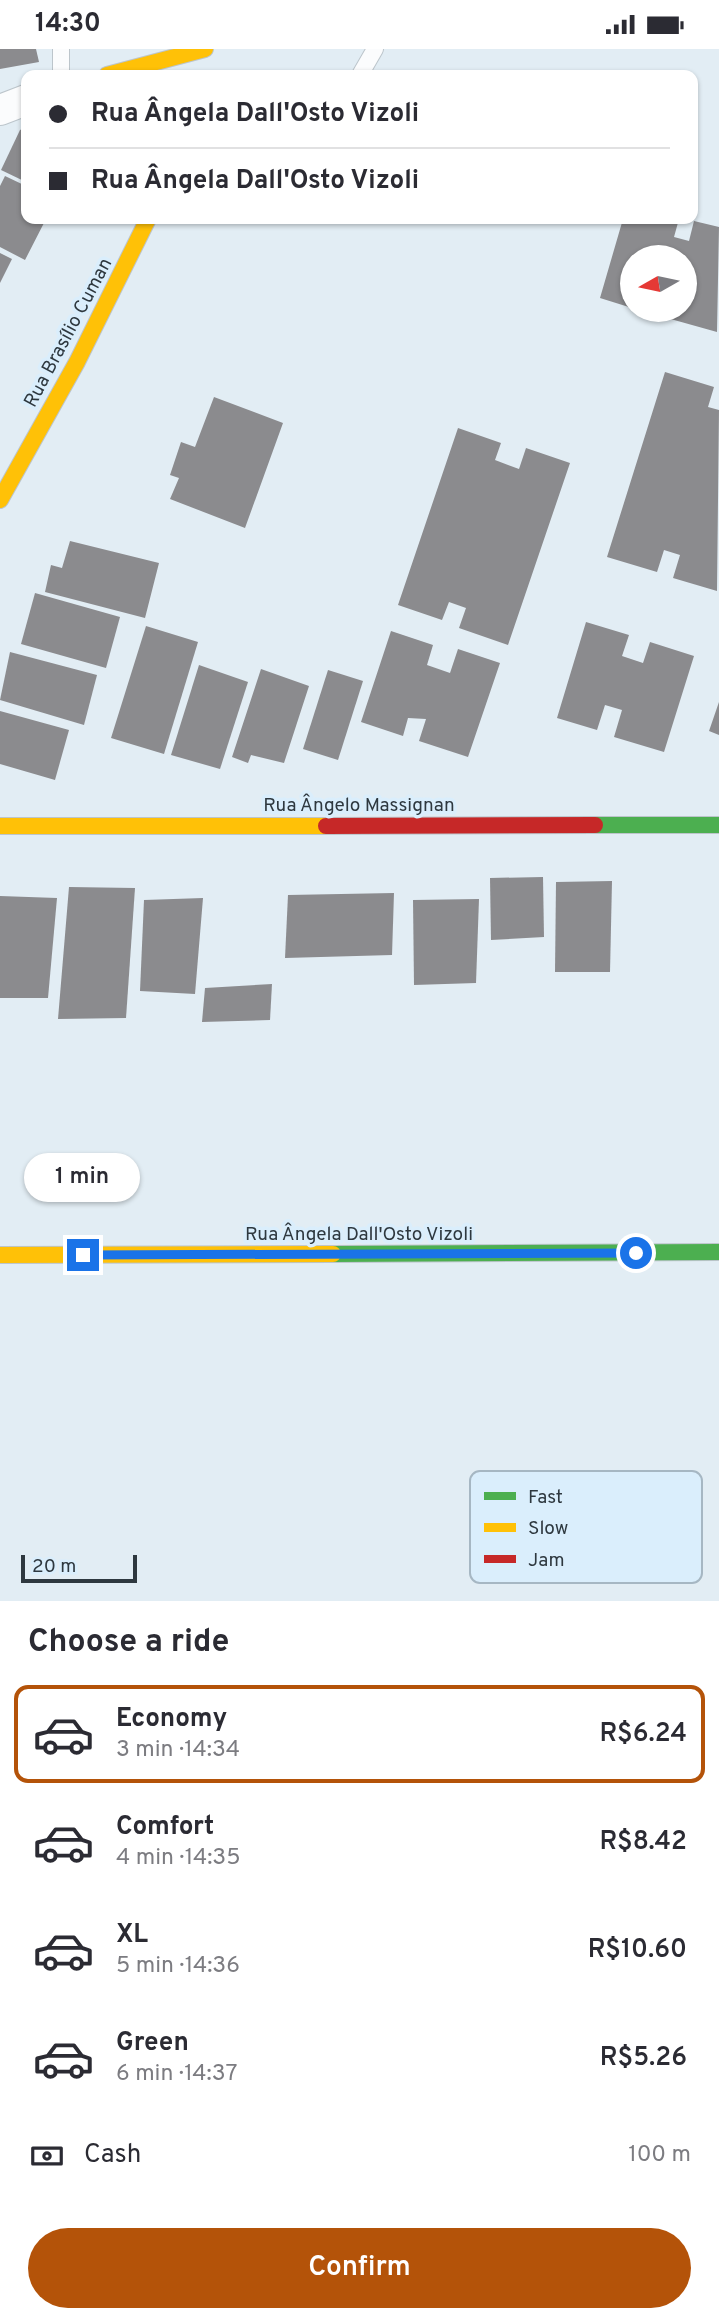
<!DOCTYPE html>
<meta charset="utf-8">
<style>
:root{--surface:#fff;--page:#f7f7f7;--text:#2b2b33;--muted:#7c7c81;--line:#e1e1e2;--accent:#b45309}
body{margin:0;font-family:Overpass,sans-serif;background:var(--page);color:var(--text);height:100vh;display:flex;flex-direction:column;font-size:26px;white-space:nowrap}
*{box-sizing:border-box;margin:0}
p{font-size:23px;color:var(--muted)}
.icon{flex:none;width:38px;height:38px;fill:none;stroke:currentColor;stroke-width:2;stroke-linecap:round;stroke-linejoin:round}
.map{position:relative;height:1552px;overflow:hidden}
.panel{display:flex;flex-direction:column;background:var(--surface);flex:1}
.panel>*{flex:none}
.hud{position:absolute;left:21px;top:21px;width:677px;height:154px;border-radius:14px;box-shadow:0 2px 5px #0004;display:grid;align-content:center;height:154px;padding:0 28px;background:var(--surface)}
.needle{width:46px;rotate:261deg}
.fabs{position:absolute;left:620px;top:196px;display:grid;gap:14px}
.fabs a{display:grid;place-items:center;width:77px;height:77px;border-radius:50%;background:var(--surface);box-shadow:0 2px 5px #0004;font-size:35px}
.scale{position:absolute;left:21px;bottom:18px;width:116px;box-sizing:border-box;padding-left:7px;border:4px solid #2e383f;border-top:0;font-size:19px;line-height:24px;white-space:nowrap;color:#2e383f;-webkit-text-stroke:5px #daeefc;paint-order:stroke}
.end{position:absolute;width:32px;height:32px;margin:-16px;border:9px solid #1a73e8;background:#fff;box-shadow:0 0 0 4px #fff}
.from{border-radius:50%}
.bubble{position:absolute;height:49px;border-radius:24px;background:var(--surface);box-shadow:0 2px 5px #0004;font-size:23px;font-weight:600;line-height:49px;text-align:center}
.hud b{display:flex;align-items:center;gap:24px;height:66px;font-size:26px}
.hud b+b{border-top:2px solid var(--line)}
.hud i{width:18px;height:18px;background:var(--text)}
ul{padding:0;list-style:none}
li{display:flex;align-items:center;gap:21px;height:98px;margin:0 14px 10px;padding:0 14px;border:4px solid transparent;border-radius:14px}
li div{flex:1}
li b{display:block;font-size:26px}
li em{font-style:normal;font-weight:600}
li.selected{border-color:var(--accent)}
li>.icon{width:63px;height:63px;stroke-width:1.5}
h2{padding:0 28px;font-size:32px;line-height:84px}
.pay{display:flex;align-items:center;gap:18px;height:77px;padding:0 28px;font-size:26px}
.pay p{margin-inline-start:auto}
.action{display:flex;gap:14px;margin-top:auto;padding:14px 28px}
.action a{flex:1;height:80px;border-radius:42px;background:var(--accent);color:#fff;font-size:28px;font-weight:600;line-height:80px;text-align:center}
.status{display:flex;justify-content:space-between;align-items:center;height:49px;padding:0 35px;background:var(--surface);direction:ltr}
.status svg{height:19px;fill:currentColor}
.map>svg:first-child{display:block}
</style>
<div class="status"><b>14:30</b><svg viewBox="0 0 49 12"><path d="M0 12V9h3v3zM5 12V6h3v6zM10 12V3h3v9zM15 12V0h3v12zM26 1h20v11H26zM47 4h2v5h-2z"/></svg></div>
<div class="map">
<svg width="719" height="1552" viewBox="0 0 719 1552">
<rect width="100%" height="100%" fill="#e2edf4"/>
<g fill="#8b8b8e">
<path d="M0,0H36L39,13L0,20Z"/>
<path d="M26,78V133L1,121L20,81Z"/>
<path d="M5,127L26,137V170H46L25,211L0,198V137Z"/>
<path d="M623,170H679L674,188L689,192L694,172L719,178L717,283L667,269L670,261H684V208H632V259L600,249Z"/>
<path d="M0,204L12,210L0,234Z"/>
<path d="M665,323L714,338L708,358L719,361L717,542L673,529L680,506L664,501L657,523L607,508Z"/>
<path d="M214,348L283,374L245,479L170,450L179,429L170,426L181,393L195,398Z"/>
<path d="M458,379L501,394L495,411L519,420L526,399L570,414L508,596L459,579L466,559L449,553L442,571L398,556Z"/>
<path d="M70,492L159,514L145,569L45,543L51,516L62,519Z"/>
<path d="M35,544L120,568L106,619L21,595Z"/>
<path d="M586,573L629,586L622,607L643,614L650,593L694,607L664,703L614,688L622,661L605,656L597,681L557,669Z"/>
<path d="M146,577L198,593L164,705L111,689Z"/>
<path d="M391,582L433,596L427,616L450,624L458,600L500,614L468,708L419,692L426,670L408,669L403,687L361,673Z"/>
<path d="M10,603L97,626L84,676L0,651Z"/>
<path d="M199,616L248,633L220,720L171,706Z"/>
<path d="M261,620L309,637L284,714L251,706L248,714L232,708Z"/>
<path d="M328,621L363,632L338,711L303,700Z"/>
<path d="M719,653V686L709,682Z"/>
<path d="M0,662L69,681L55,731L0,715Z"/>
<path d="M543,828L544,888L491,891L490,829Z"/>
<path d="M612,832L610,923H555L556,833Z"/>
<path d="M69,838L135,839L126,969L58,970Z"/>
<path d="M394,844L392,906L285,909L288,846Z"/>
<path d="M0,847L57,849L48,949H0Z"/>
<path d="M203,849L195,945L140,942L144,851Z"/>
<path d="M479,850L476,934L414,936L413,851Z"/>
<path d="M272,935L270,971L202,973L205,939Z"/>
</g>
<g fill="none" stroke-linecap="round" stroke-linejoin="round">
<g stroke="#bcc5cb" stroke-width="18">
<g id="lane">
<path d="M61,26V0"/>
<path d="M360,26L375,0"/>
</g>
</g>
<g stroke="#bcc5cb" stroke-width="32">
<path id="street" d="M0,61L26,51"/>
</g>
<g stroke="#bcc5cb" stroke-width="18">
<g id="fast">
<path d="M595,776H719"/>
<path d="M333,1205L719,1203"/>
</g>
</g>
<g stroke="#bcc5cb" stroke-width="18">
<g id="slow">
<path d="M107,26L205,0"/>
<path d="M0,451L77,313L148,170"/>
<path d="M0,777H326"/>
<path d="M0,1206L333,1205"/>
</g>
</g>
<g stroke="#bcc5cb" stroke-width="18">
<path id="jam" d="M326,777L595,776"/>
</g>
<use href="#lane" stroke="#fbfcfd" stroke-width="16"/>
<use href="#street" stroke="#fbfcfd" stroke-width="30"/>
<use href="#fast" stroke="#4caf50" stroke-width="16"/>
<use href="#slow" stroke="#ffc107" stroke-width="16"/>
<use href="#jam" stroke="#c62828" stroke-width="16"/>
</g>
<g fill="none" stroke-linecap="round" stroke-linejoin="round">
<path stroke="#1a73e8" stroke-width="9" d="M83,1206L636,1204"/>
</g>
<g text-anchor="middle" stroke-width="7" stroke-linejoin="round" paint-order="stroke">
<g font-size="19" fill="#2e383f" stroke="#daeefc">
<text transform="translate(67 283) rotate(-62)" y="7">Rua Brasílio Cuman</text>
<text x="359" y="762">Rua Ângelo Massignan</text>
<text x="359" y="1191">Rua Ângela Dall'Osto Vizoli</text>
</g>
</g>
<rect x="470" y="1422" width="232" height="112" rx="10" fill="#daeefc" stroke="#a6b7c3" stroke-width="2"/>
<rect x="484" y="1443" width="32" height="8" fill="#4caf50"/>
<rect x="484" y="1474" width="32" height="9" fill="#ffc107"/>
<rect x="484" y="1506" width="32" height="8" fill="#c62828"/>
<g font-size="19" fill="#2e383f">
<text x="528" y="1454">Fast</text>
<text x="528" y="1485">Slow</text>
<text x="528" y="1517">Jam</text>
</g>
</svg>
<div class="fabs">
<a><svg class="needle" viewBox="-14 -14 28 28"><path d="M0-13l5 13h-10z" fill="#e53935"/><path d="M0 13l5-13h-10z" fill="#7c7c81"/></svg></a>
</div>
<div class="scale">20 m</div>
<i class="end from" style="left:636px;top:1204px"></i>
<i class="end" style="left:83px;top:1206px"></i>
<div class="bubble" style="left:24px;top:1104px;width:116px">1 min</div>
<div class="hud">
<b><i class="from"></i>Rua Ângela Dall'Osto Vizoli</b>
<b><i></i>Rua Ângela Dall'Osto Vizoli</b>
</div>
</div>
<section class="panel">
<h2>Choose a ride</h2>
<ul>
<li class="selected"><svg class="icon" aria-label="car" viewBox="0 0 24 24"><path d="M5 17H2v-5l4-1 3-4h7l3 4 3 1v5h-3M9 17h6M6 11h13"/><circle cx="7" cy="17" r="2"/><circle cx="17" cy="17" r="2"/></svg><div><b>Economy</b><p>3 min · 14:34</p></div><em>R$6.24</em></li>
<li><svg class="icon" aria-label="car" viewBox="0 0 24 24"><path d="M5 17H2v-5l4-1 3-4h7l3 4 3 1v5h-3M9 17h6M6 11h13"/><circle cx="7" cy="17" r="2"/><circle cx="17" cy="17" r="2"/></svg><div><b>Comfort</b><p>4 min · 14:35</p></div><em>R$8.42</em></li>
<li><svg class="icon" aria-label="car" viewBox="0 0 24 24"><path d="M5 17H2v-5l4-1 3-4h7l3 4 3 1v5h-3M9 17h6M6 11h13"/><circle cx="7" cy="17" r="2"/><circle cx="17" cy="17" r="2"/></svg><div><b>XL</b><p>5 min · 14:36</p></div><em>R$10.60</em></li>
<li><svg class="icon" aria-label="car" viewBox="0 0 24 24"><path d="M5 17H2v-5l4-1 3-4h7l3 4 3 1v5h-3M9 17h6M6 11h13"/><circle cx="7" cy="17" r="2"/><circle cx="17" cy="17" r="2"/></svg><div><b>Green</b><p>6 min · 14:37</p></div><em>R$5.26</em></li>
</ul>
<div class="pay"><svg class="icon" aria-label="cash" viewBox="0 0 24 24"><path d="M3 7h18v10H3z"/><circle cx="12" cy="12" r="2"/></svg>Cash<p>100 m</p></div>
<div class="action"><a>Confirm</a></div>
</section>
